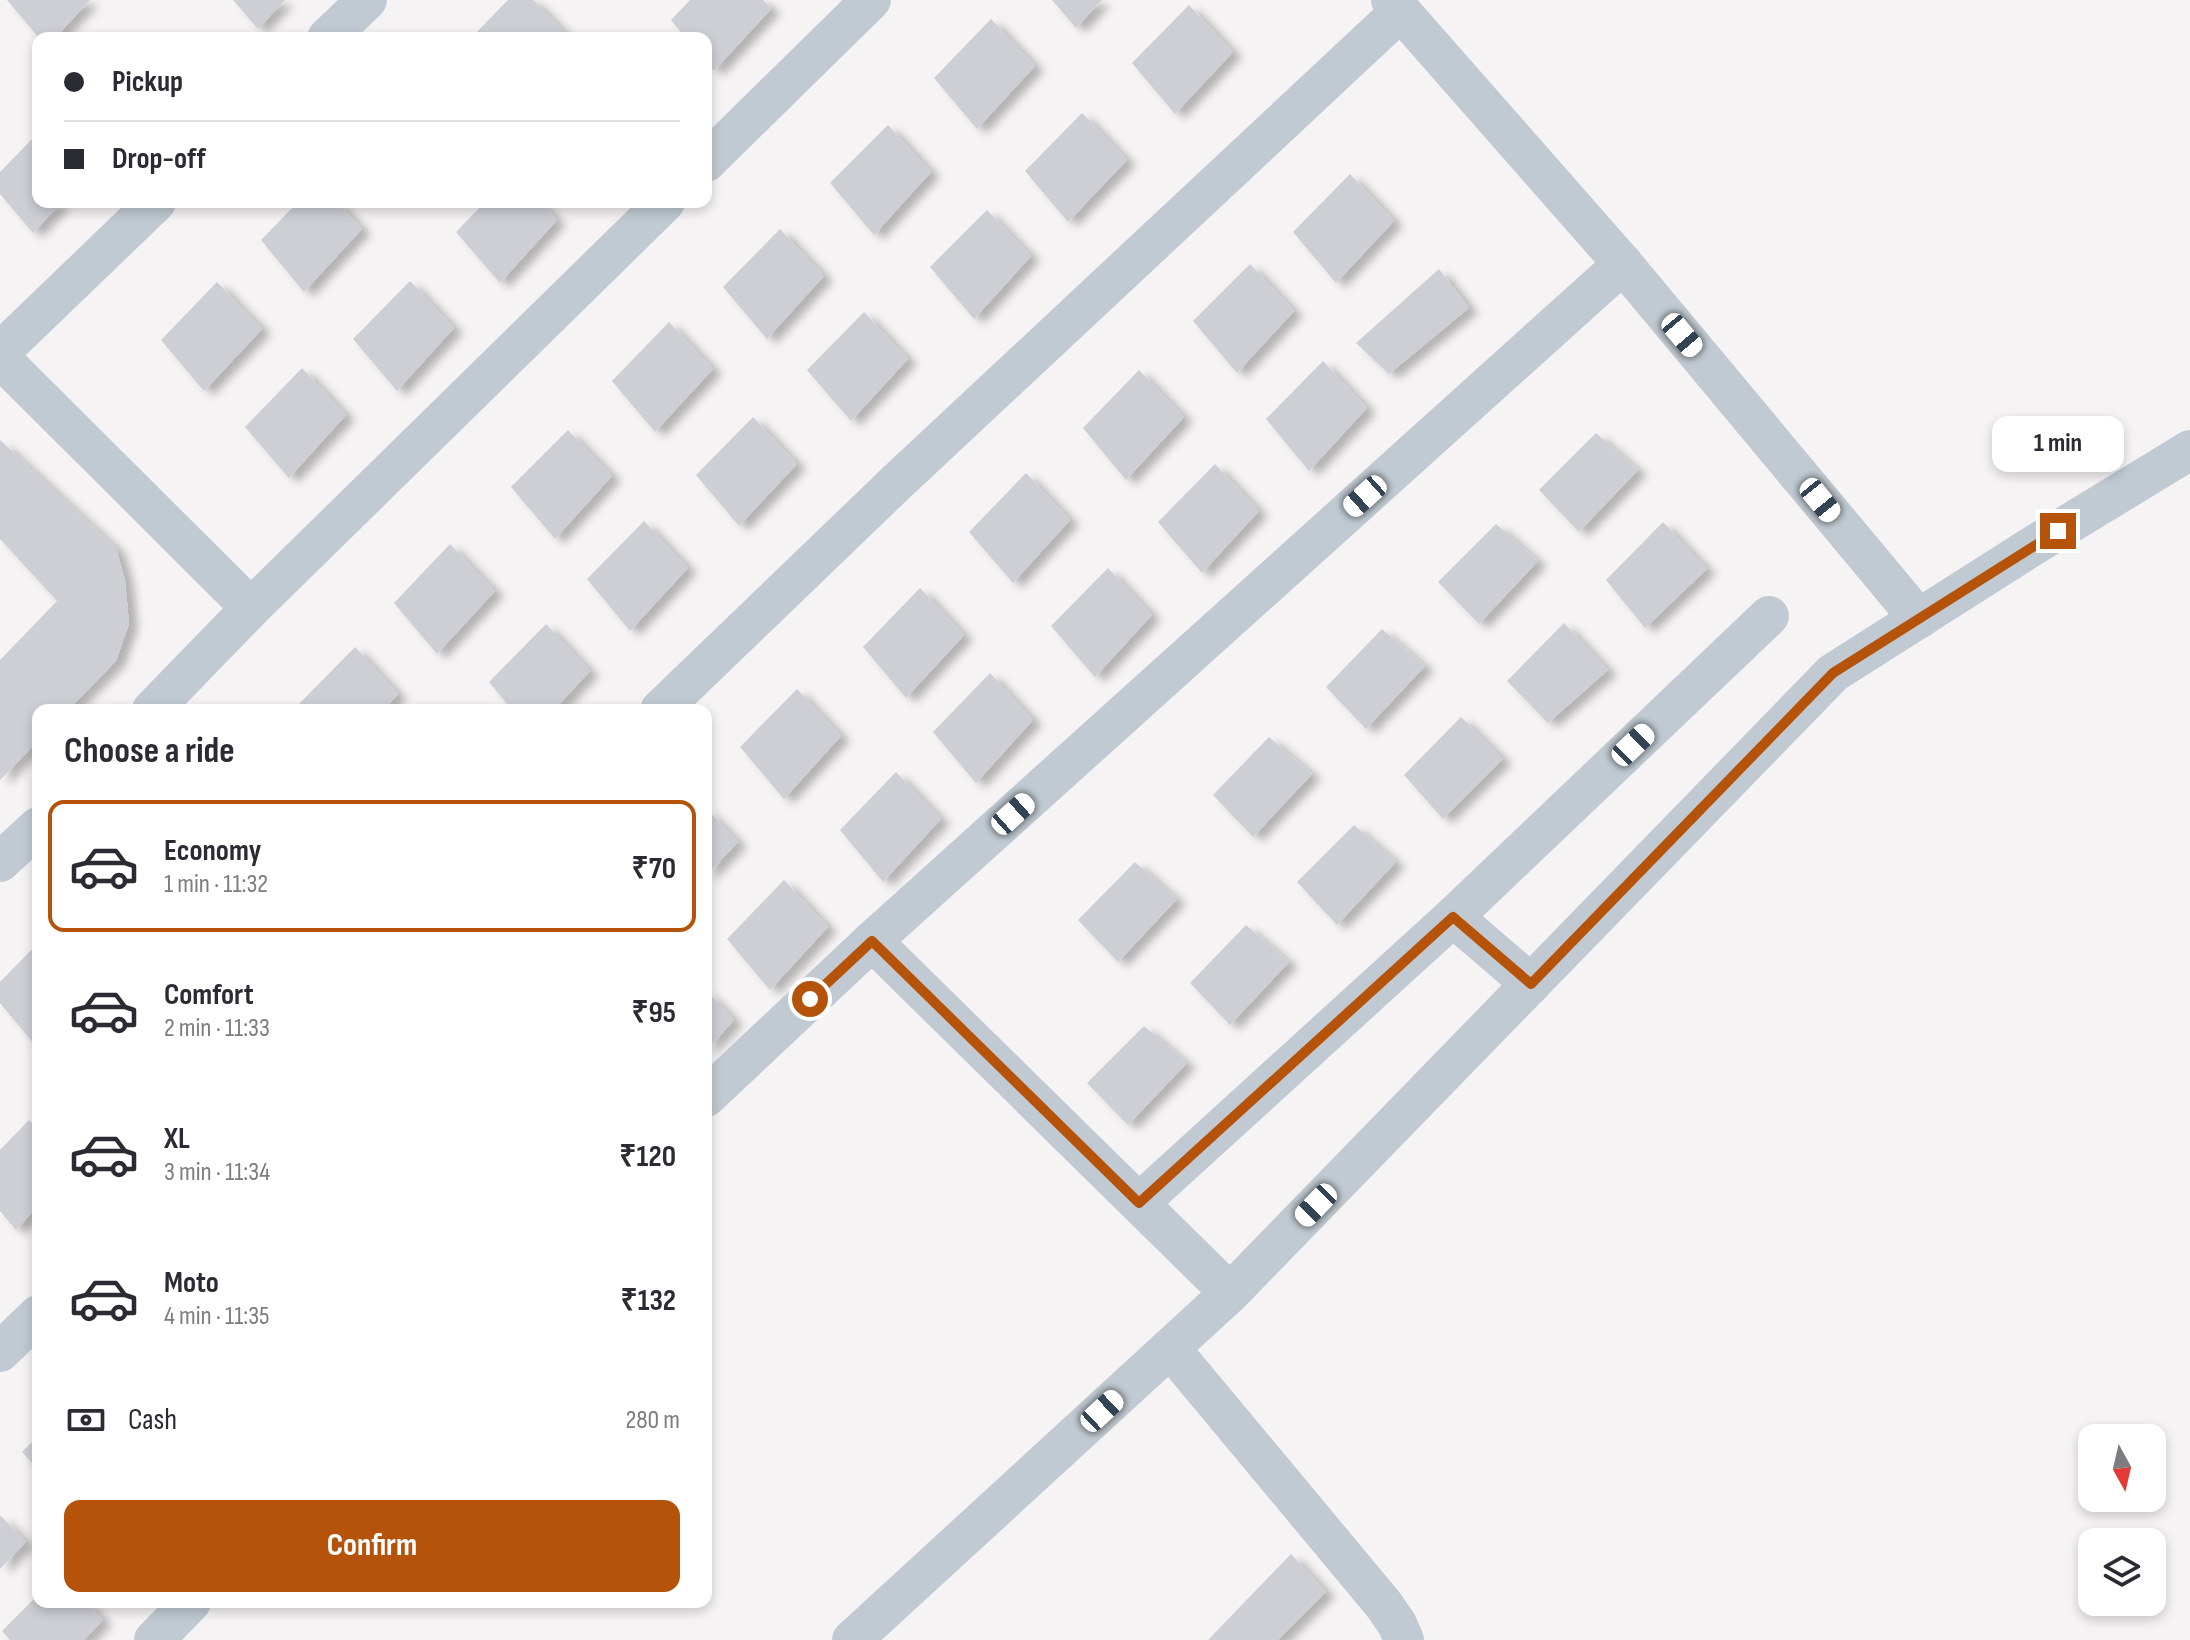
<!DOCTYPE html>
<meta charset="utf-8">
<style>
:root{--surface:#fff;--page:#f7f7f7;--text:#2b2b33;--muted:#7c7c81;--line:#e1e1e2;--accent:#b45309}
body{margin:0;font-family:"Sofia Sans Condensed",sans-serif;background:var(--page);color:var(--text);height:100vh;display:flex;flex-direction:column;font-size:30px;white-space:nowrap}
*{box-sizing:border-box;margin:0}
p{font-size:26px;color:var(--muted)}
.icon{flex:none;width:44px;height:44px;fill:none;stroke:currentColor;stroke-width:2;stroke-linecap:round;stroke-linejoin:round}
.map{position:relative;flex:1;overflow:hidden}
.panel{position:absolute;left:32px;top:704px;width:680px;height:904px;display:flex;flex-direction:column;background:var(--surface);border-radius:16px;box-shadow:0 4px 12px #0003}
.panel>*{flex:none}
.guide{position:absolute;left:32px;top:32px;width:680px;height:176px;border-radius:16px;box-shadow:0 4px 12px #0003;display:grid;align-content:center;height:176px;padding:0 32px;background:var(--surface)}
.needle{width:52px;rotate:172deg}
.tools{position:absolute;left:2078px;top:1424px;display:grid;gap:16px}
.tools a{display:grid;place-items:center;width:88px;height:88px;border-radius:16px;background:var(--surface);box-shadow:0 4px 12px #0003;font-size:40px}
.end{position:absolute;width:36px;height:36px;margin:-18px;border:10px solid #b45309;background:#fff;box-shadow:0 0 0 4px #fff}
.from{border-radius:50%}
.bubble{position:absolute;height:56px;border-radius:16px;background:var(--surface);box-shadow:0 4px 12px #0003;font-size:26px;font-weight:700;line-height:56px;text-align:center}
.car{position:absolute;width:24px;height:48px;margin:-24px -12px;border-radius:10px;box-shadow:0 0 6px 2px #0007;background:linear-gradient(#fff 24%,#345 0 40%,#fff 0 76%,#345 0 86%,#fff 0)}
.guide b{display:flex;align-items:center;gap:28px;height:76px;font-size:30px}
.guide b+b{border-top:2px solid var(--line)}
.guide i{width:20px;height:20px;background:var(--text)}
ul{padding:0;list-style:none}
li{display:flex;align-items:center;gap:24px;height:132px;margin:0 16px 12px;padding:0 16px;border:4px solid transparent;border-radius:16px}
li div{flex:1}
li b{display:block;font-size:30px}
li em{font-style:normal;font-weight:700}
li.on{border-color:var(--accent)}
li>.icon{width:72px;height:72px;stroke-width:1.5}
h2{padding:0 32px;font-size:36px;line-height:96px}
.pay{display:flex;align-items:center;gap:20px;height:88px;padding:0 32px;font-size:30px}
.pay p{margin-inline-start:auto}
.cta{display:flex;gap:16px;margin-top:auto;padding:16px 32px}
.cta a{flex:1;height:92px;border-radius:16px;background:var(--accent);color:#fff;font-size:32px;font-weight:700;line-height:92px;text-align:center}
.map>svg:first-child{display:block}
</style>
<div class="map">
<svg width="2190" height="1640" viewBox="0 0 2190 1640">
<defs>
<filter id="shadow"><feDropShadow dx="9" dy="5" stdDeviation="4" flood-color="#0004"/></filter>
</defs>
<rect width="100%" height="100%" fill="#f5f3f3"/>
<g fill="#cdcfd5" filter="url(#shadow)">
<path d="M7,0H90L55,38H39Z"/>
<path d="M233,0H285L258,29Z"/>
<path d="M508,0H533L566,34L562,38H471Z"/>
<path d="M690,0H763L771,9L714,71L706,62V38H686L671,20Z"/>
<path d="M1052,0H1102L1076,28Z"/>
<path d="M1189,5L1233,52L1175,114L1132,63Z"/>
<path d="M991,19L1035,66L977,129L934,78Z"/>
<path d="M1082,113L1127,160L1068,222L1025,171Z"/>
<path d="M888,125L931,172L874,235L830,183Z"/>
<path d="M38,133V202H62L33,233L0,194V172Z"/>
<path d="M1350,174L1394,221L1336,283L1293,232Z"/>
<path d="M298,202H337L362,229L304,292L261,240Z"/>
<path d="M485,202H540L557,220L500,283L456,232Z"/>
<path d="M987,210L1031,256L974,319L930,267Z"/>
<path d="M780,229L824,276L767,339L723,287Z"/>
<path d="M1250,264L1294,311L1237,373L1193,321Z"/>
<path d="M1439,269L1469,308L1389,374L1356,343Z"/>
<path d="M410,281L454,328L397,391L353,339Z"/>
<path d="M217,282L262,329L204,391L161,340Z"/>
<path d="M864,312L908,359L851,421L807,370Z"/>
<path d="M669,322L713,369L655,432L612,381Z"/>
<path d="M1323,361L1367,408L1309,471L1266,419Z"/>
<path d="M302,368L346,415L289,478L245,427Z"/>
<path d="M1139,370L1184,417L1126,480L1083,428Z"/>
<path d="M753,417L797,464L739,526L696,475Z"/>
<path d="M568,430L612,476L555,539L511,487Z"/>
<path d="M1596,433L1638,470L1579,532L1539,490Z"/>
<path d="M0,440L116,548L125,580L129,624L116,661L68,710H38V741L0,780V660L57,601L0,539Z"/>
<path d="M1215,464L1259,511L1202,573L1158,522Z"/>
<path d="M1026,473L1070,520L1013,583L969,532Z"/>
<path d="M644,521L688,568L630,631L587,579Z"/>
<path d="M1663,522L1707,569L1645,628L1606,580Z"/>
<path d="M1496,524L1538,561L1479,624L1438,582Z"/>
<path d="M450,544L495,591L437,654L394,603Z"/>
<path d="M1108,568L1152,615L1095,677L1051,626Z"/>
<path d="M920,588L964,635L906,698L863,647Z"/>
<path d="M1564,623L1608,670L1548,723L1507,681Z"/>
<path d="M546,624L590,671L554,710H512L489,682Z"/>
<path d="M1382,629L1425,666L1366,729L1326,687Z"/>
<path d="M355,647L398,694L384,710H302L298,705Z"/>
<path d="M990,673L1033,720L976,783L933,732Z"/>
<path d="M797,689L841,736L784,799L740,747Z"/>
<path d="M1461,717L1503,759L1443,819L1404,775Z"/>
<path d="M1269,737L1312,774L1253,837L1213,795Z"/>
<path d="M896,772L941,819L883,882L840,830Z"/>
<path d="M706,808L738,842L706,876Z"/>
<path d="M1354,825L1396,862L1337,925L1297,882Z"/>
<path d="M1135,862L1177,899L1118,962L1078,920Z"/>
<path d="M784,880L828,927L770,990L727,939Z"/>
<path d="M1246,925L1289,962L1230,1025L1190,983Z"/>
<path d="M38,943V1039L34,1044L0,1003V982Z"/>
<path d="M706,990L734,1020L706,1051Z"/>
<path d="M1144,1026L1187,1063L1128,1125L1087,1083Z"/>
<path d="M29,1120L38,1129V1206L16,1230L0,1211V1150Z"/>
<path d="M38,1436V1470L22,1452Z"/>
<path d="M0,1515L26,1542L0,1569Z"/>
<path d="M1291,1554L1326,1592L1278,1640H1208Z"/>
<path d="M38,1595V1602H86L103,1620L84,1640H10L2,1631Z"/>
</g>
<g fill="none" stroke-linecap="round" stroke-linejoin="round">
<g stroke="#c1cad2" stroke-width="40">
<path d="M1391,0L1623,264L1919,619"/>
<path d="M327,38L367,0"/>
<path d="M706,162L871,0"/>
<path d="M0,352L156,202"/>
<path d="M0,358L251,608"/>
<path d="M152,710L251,608L665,202"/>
<path d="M660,710L897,482L1401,11"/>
<path d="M0,862L38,827"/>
<path d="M1453,917L1531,984"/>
<path d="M872,941L1623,264"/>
<path d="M706,1097L872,941L1230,1293"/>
<path d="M1139,1203L1453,917L1769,616"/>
<path d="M1170,1348L1384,1605L1397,1624L1404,1640"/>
<path d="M0,1352L38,1315"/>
<path d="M154,1640L191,1602"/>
<path d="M852,1640L1230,1293L1833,673L2031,547L2190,450"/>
</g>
</g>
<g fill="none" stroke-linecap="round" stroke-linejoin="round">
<path stroke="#b45309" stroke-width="10" d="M810,999L872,941L1139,1203L1453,917L1531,984L1833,673L2058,531"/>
</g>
</svg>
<div class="tools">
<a><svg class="needle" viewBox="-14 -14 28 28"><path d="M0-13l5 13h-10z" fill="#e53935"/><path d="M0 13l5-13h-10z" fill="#7c7c81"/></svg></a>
<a><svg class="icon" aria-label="layers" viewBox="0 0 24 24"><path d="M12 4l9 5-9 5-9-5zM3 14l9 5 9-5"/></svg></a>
</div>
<i class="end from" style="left:810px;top:999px"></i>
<i class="end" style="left:2058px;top:531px"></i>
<div class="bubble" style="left:1992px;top:416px;width:132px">1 min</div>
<i class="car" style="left:1682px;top:335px;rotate:140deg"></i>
<i class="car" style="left:1365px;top:496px;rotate:228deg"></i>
<i class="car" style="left:1820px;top:500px;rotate:141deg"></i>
<i class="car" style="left:1633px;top:745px;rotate:46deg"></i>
<i class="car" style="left:1013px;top:814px;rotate:48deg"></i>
<i class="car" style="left:1316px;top:1205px;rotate:224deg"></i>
<i class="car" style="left:1102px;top:1411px;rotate:47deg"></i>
<div class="guide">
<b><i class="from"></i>Pickup</b>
<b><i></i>Drop-off</b>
</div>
<section class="panel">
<h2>Choose a ride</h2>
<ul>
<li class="on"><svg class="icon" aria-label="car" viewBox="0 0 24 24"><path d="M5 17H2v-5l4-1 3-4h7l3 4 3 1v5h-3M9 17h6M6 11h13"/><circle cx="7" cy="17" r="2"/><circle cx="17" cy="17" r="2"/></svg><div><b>Economy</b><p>1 min · 11:32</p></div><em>₹70</em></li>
<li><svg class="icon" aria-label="car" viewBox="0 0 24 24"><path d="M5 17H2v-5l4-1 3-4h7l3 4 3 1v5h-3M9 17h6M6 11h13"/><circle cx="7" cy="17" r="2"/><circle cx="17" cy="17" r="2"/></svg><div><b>Comfort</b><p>2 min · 11:33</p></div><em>₹95</em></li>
<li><svg class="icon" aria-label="car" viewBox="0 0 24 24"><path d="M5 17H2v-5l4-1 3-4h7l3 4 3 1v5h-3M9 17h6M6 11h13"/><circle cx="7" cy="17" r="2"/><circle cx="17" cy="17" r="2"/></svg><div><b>XL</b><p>3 min · 11:34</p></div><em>₹120</em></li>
<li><svg class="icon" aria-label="car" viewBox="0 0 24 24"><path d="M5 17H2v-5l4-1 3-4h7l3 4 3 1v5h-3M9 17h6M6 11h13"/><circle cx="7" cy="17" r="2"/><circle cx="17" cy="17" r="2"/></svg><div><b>Moto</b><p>4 min · 11:35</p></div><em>₹132</em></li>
</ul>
<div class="pay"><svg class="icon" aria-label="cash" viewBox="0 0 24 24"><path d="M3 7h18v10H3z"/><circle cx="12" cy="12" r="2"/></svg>Cash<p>280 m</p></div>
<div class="cta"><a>Confirm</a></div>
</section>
</div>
